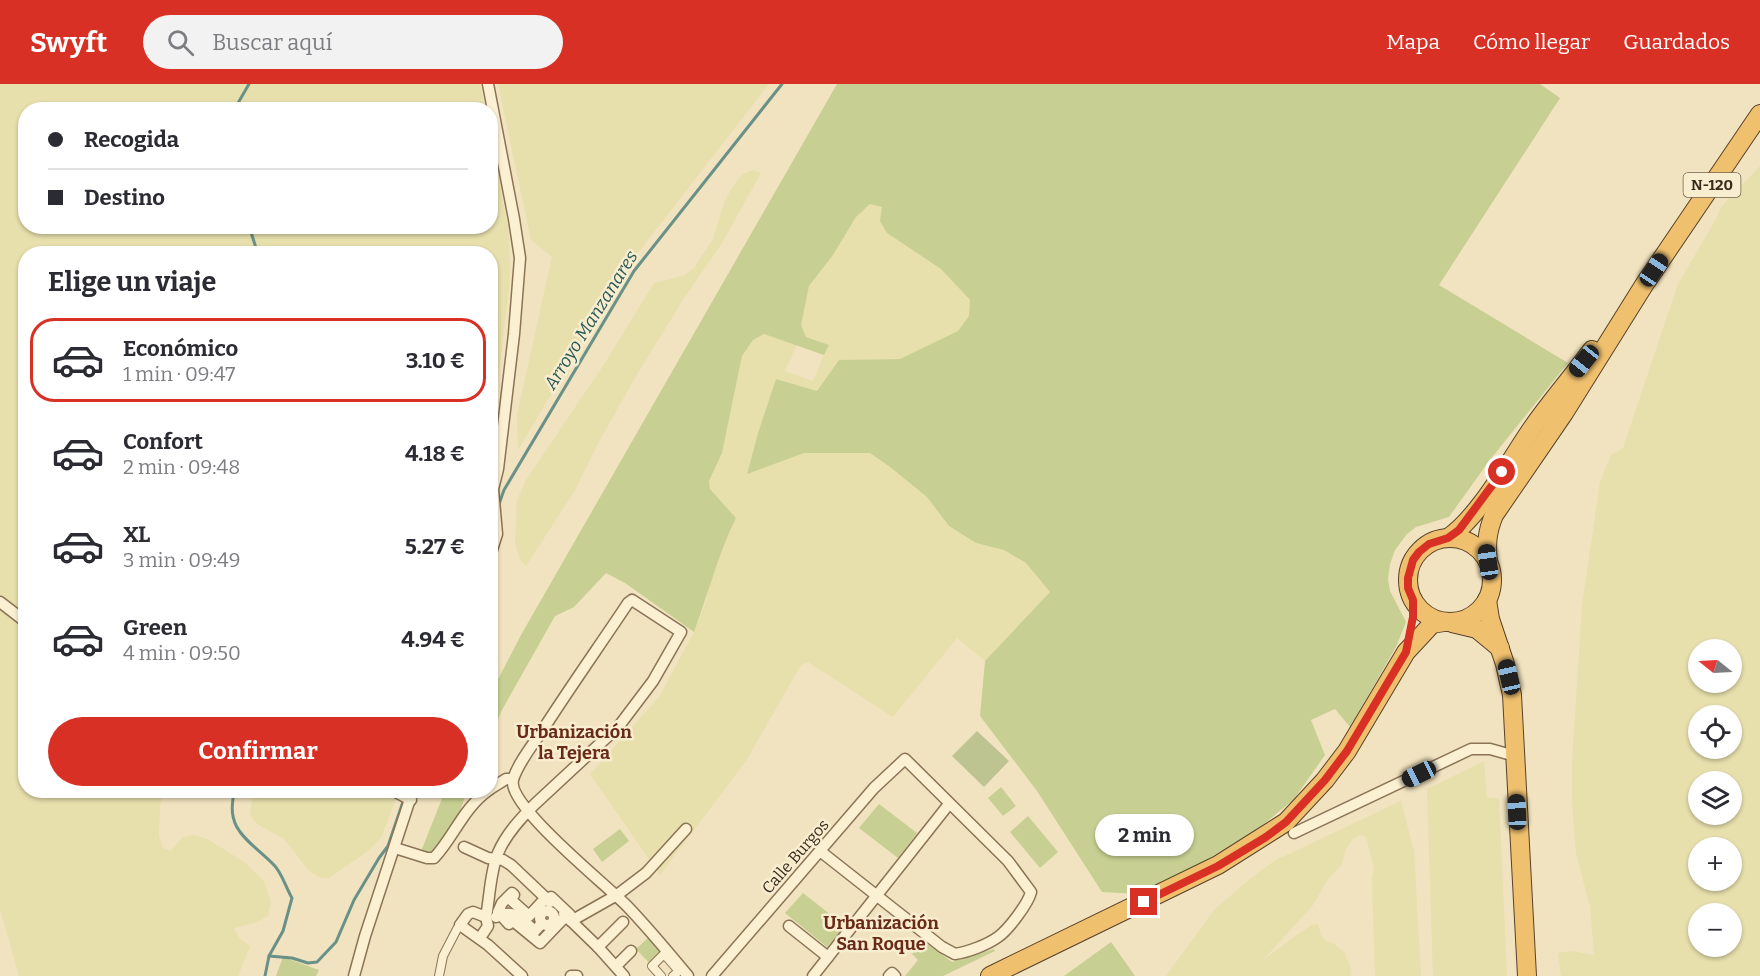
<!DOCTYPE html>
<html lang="es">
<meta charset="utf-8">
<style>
:root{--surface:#fff;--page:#f2f2f3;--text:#2b2b33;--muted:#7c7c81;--line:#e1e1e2;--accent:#d93025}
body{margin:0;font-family:Bitter,serif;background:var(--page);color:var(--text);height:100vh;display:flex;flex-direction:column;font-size:22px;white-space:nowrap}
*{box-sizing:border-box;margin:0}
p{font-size:20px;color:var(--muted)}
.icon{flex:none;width:33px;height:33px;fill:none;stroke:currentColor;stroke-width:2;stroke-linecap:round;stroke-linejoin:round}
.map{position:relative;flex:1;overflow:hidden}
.drawer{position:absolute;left:18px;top:162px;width:480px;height:552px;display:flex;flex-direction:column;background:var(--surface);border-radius:24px;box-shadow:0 2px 4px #0004}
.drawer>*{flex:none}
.top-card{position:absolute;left:18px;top:18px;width:480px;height:132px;border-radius:24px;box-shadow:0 2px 4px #0004;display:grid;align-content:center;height:132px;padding:0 30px;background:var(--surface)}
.needle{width:39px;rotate:288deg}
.tools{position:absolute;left:1688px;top:555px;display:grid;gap:12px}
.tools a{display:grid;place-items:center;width:54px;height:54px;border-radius:50%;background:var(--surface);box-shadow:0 2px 4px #0004;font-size:30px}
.end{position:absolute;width:27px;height:27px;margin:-14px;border:8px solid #d93025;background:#fff;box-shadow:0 0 0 3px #fff}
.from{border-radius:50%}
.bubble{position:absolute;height:42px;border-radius:21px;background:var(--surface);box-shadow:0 2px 4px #0004;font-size:20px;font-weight:700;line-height:42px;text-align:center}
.car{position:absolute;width:18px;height:36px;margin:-18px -9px;border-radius:8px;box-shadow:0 0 4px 2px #0007;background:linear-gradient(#222 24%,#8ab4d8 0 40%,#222 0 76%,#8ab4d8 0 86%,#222 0)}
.top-card b{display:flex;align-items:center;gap:21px;height:57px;font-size:22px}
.top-card b+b{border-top:2px solid var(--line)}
.top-card i{width:15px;height:15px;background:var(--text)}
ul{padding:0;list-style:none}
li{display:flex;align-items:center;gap:18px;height:84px;margin:0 12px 9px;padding:0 18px;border:3px solid transparent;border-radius:24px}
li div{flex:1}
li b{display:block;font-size:22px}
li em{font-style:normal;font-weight:700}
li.selected{border-color:var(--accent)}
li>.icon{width:54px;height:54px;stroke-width:1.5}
h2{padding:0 30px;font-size:27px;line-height:72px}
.cta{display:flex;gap:12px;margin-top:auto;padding:12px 30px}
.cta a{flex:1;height:69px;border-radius:36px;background:var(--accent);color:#fff;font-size:24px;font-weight:700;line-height:69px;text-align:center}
header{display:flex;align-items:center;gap:36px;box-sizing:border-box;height:84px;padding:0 30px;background:var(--accent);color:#fff}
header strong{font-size:28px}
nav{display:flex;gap:33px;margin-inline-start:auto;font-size:21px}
.search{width:420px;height:54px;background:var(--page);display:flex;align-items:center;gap:15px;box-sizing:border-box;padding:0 21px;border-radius:33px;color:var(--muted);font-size:22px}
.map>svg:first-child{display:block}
</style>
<header>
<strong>Swyft</strong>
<div class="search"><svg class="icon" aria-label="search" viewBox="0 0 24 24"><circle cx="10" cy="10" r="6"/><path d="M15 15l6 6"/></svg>Buscar aquí</div>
<nav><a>Mapa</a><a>Cómo llegar</a><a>Guardados</a></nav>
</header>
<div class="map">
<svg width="1760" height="892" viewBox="0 0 1760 892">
<rect width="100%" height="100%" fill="#f1e3bf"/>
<g fill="#e7dfac" fill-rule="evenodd">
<path d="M0,0H480L485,25L26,26V142H490L491,53L508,142L510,177L509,204L491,356L490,170H26V706L163,707L160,723L159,752L163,764L171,767L183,753L195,751L209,756L244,778L263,796L271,817L268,832L255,839L234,844L239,854L250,862L238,892H19L0,825Z"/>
<path d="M498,0H769L627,183L518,366L517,331L552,173L531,156Z"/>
<path d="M1760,82V892H1561L1558,869L1571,867L1594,871L1590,823L1576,769L1572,719V677L1582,522L1600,398L1611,371L1623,364L1678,200L1715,137L1721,123ZM1698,566H1731V598H1698ZM1698,632H1731V664H1698ZM1698,698H1731V730H1698ZM1698,764H1731V796H1698ZM1698,830H1731V862H1698Z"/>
<path d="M753,86L761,89L722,159L686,211L636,292L596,363L575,406L526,482L520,476L515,458L517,416L526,396L605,279L654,199L685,191L694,184L713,155L724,119L733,102L743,90Z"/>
<path d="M870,120L882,123L887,149L941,185L970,217L969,232L958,247L900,275L839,276L817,307L776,295L758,349L747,389L804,369H870L890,383L927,413L949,442L976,459L1004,466L1026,479L1050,508L985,577L957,554L893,633L808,578L801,581L746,677L660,791L590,690L659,613L694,548L706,517L710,497L736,434L710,405L709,397L722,369L742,272L753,256L764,250L797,261L785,287L813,297L828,261L806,253L801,241L809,202L833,171L856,133Z"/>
<path d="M1484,677L1487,714H1499L1507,892H1433L1427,705Z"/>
<path d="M253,707H397L396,715L381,754L368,767L329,794H321L310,788L284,755L257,740L250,731Z"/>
<path d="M1401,717L1414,767L1421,892H1375L1372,794L1374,783L1366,753L1361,751L1353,755L1346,765L1341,782L1328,795L1313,821L1262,877L1295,852L1312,841L1318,840L1321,851L1327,858L1333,859L1344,868L1350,882L1351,892H1166L1214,826L1251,794L1274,777Z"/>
</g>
<g fill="#c7d092">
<path d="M837,0H1540L1560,14L1439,201L1568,279L1489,377L1449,433L1416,443L1407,450L1395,466L1390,480L1388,495L1390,507L1406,538L1396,563L1350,643L1335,625L1311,636L1325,671L1294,715L1253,749L1197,781L1137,810L1102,808L1037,707L980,632L985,577L1050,508L1026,479L1004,466L976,459L949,442L927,413L890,383L870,369H804L747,390L758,349L776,295L817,307L839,276L900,275L958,247L969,232L970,216L941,185L887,149L880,137L882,123L870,120L856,133L833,171L809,202L801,241L806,253L829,261L824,271L764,250L753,256L742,272L722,369L709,397L710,405L736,434C718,471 708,510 694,548L625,499L606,489L574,523L555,532L502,626L491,651V609L521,551Z"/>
<path d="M1001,703L1016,722L1003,732L988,714Z"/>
<path d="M445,707H467L459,730L434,769L420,770Z"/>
<path d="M879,720L917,749L898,774L859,744Z"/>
<path d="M1028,732L1058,768L1040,784L1010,748Z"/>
<path d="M620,745L629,757L602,778L593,765Z"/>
<path d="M803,809L845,842L827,863L785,829Z"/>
<path d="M649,853L664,870L652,882L636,865Z"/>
<path d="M923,857L952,878L994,865L995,867L943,892H905L918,876L912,870Z"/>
<path d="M1111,858L1135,892H1064Z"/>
<path d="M283,873L319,886L316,892H276Z"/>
</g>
<path fill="#bdc492" d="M977,647L1009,677L984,703L952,672Z"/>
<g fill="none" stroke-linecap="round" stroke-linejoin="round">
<g stroke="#699188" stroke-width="3">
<path d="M234,26L249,0"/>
<path d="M249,142L258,170"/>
<path d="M499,420L504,406L634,187L782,0"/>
<path d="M235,706C223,747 251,757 274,781C282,789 286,804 292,814L283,847L269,872L265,892"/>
<path d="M269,872L292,874L308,879L317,878L336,858L354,816L379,774L388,762L407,706"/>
</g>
<g stroke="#8b7356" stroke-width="10">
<g id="pedestrian">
<path d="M439,892L443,872L457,845"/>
<path d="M661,892L652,882L664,870L679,887L673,892"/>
</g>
</g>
<g stroke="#8b7356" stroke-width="13">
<g id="minor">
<path d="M488,0L514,135L520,174L514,250L498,385L493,405L497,450L490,472"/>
<path d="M0,518L26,538"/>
<path d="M490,705L506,695H513"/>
<path d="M392,706L411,716"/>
<path d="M1294,749L1471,665H1490L1515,672"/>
<path d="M464,763L488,774L503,776L511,781L550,818"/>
<path d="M395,764L427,774H434C454,753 463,724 489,706"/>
<path d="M512,809L514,811L510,815L529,832L543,817L551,813L570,831L562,836L540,859L512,836L509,840L498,828L502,819Z"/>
<circle cx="547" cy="834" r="7"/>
<path d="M564,830L598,863L624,892"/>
<path d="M496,833C514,824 521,835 535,847L542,839"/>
<path d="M571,837L617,811L646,789L686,745"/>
<path d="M789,842L828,873"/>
<path d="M480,854L488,842L486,833"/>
<path d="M598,863L623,838"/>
<path d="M616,882L631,867"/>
<path d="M354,892L365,852L413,706"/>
<path d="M522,892L488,861L460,841L468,830L473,828L486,833C490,812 490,788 498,769C506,750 521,734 535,720L619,642L653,597L681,548L632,516L628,519C600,561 571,602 544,644C535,658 517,680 513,696C507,722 608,802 628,823C649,845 668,868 688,892"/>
<path d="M571,892H577"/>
<path d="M712,892L874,704L905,675L1008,777L1031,808C1028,820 1008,846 998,853C987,861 968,868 955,870L942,863L820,767"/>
<path d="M813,892L949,720"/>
<path d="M889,892L892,889L895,892"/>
</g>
</g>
<g stroke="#58412b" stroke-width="20">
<g id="trunk">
<circle cx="1450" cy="496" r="42"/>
<path d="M1448,454C1480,432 1510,376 1533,343C1551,317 1573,292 1592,266"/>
<path d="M1488,478C1486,460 1487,448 1494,431L1564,329L1644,201L1760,30"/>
<path d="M1487,516L1490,535L1505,580L1512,611L1527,892"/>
<path d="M1452,539L1477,545L1500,564"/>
<path d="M990,892L1218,781L1286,738L1325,696L1347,667L1406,568L1432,540L1444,538"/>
</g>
</g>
<use href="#pedestrian" stroke="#fbf0d2" stroke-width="8"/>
<use href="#minor" stroke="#fbf0d2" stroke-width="10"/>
<use href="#trunk" stroke="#efc06e" stroke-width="18"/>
</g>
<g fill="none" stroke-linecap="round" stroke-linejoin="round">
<path stroke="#d93025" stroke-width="8" d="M1144,818L1218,782L1266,753L1286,738L1325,696L1347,667L1406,568L1413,533V516L1408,504V494L1413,476L1419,468L1429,460L1448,454L1459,446L1502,388"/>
</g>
<g text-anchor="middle" stroke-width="5" stroke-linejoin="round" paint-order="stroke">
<rect fill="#f8edcf" stroke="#726452" stroke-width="1.5" x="1683.5" y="89" width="57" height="24" rx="4.5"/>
<g font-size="15" font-weight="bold" fill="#392a1c">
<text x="1712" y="106">N-120</text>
</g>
<g font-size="16" fill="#392a1c" stroke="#f8edcf">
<text transform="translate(795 772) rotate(-49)" y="6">Calle Burgos</text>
</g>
<g font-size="18" font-style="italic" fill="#2a5a58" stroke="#f8edcf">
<text transform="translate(591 236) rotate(-58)" y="6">Arroyo Manzanares</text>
</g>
<g font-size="18" font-weight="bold" fill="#692a18" stroke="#f8edcf">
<text x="574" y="654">Urbanización<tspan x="574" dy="21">la Tejera</tspan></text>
<text x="881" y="845">Urbanización<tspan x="881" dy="21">San Roque</tspan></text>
</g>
</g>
</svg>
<div class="tools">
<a><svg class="needle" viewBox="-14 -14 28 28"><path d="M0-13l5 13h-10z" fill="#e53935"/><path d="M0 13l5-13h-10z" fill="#7c7c81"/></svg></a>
<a><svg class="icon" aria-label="locate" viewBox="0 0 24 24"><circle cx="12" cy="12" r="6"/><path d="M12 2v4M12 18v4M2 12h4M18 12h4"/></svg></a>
<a><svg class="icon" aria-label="layers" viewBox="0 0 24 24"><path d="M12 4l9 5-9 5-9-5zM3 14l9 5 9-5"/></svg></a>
<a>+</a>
<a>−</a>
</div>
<i class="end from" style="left:1502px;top:388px"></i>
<i class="end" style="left:1144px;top:818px"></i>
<div class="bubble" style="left:1095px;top:730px;width:99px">2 min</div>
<i class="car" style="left:1654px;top:186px;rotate:34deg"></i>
<i class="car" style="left:1584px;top:277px;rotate:219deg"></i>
<i class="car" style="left:1488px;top:478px;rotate:352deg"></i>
<i class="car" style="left:1509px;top:593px;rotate:347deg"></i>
<i class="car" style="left:1419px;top:690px;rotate:244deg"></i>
<i class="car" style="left:1517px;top:728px;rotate:357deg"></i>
<div class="top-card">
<b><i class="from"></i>Recogida</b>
<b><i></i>Destino</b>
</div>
<section class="drawer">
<h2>Elige un viaje</h2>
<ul>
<li class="selected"><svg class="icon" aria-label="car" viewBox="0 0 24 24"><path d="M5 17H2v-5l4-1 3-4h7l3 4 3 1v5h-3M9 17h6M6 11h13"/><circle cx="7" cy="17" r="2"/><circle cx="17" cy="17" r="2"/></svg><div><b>Económico</b><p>1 min · 09:47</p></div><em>3.10 €</em></li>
<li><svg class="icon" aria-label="car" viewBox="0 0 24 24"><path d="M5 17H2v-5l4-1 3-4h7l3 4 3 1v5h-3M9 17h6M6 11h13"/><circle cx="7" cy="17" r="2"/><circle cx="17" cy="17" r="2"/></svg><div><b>Confort</b><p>2 min · 09:48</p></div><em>4.18 €</em></li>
<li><svg class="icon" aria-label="car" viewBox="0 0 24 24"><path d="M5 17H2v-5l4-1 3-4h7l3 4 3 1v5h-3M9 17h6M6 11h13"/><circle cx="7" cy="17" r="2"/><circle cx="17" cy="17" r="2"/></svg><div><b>XL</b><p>3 min · 09:49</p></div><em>5.27 €</em></li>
<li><svg class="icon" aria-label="car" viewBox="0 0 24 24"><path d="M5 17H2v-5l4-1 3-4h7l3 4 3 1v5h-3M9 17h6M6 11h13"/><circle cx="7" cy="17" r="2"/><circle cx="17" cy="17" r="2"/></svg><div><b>Green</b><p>4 min · 09:50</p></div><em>4.94 €</em></li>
</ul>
<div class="cta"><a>Confirmar</a></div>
</section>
</div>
